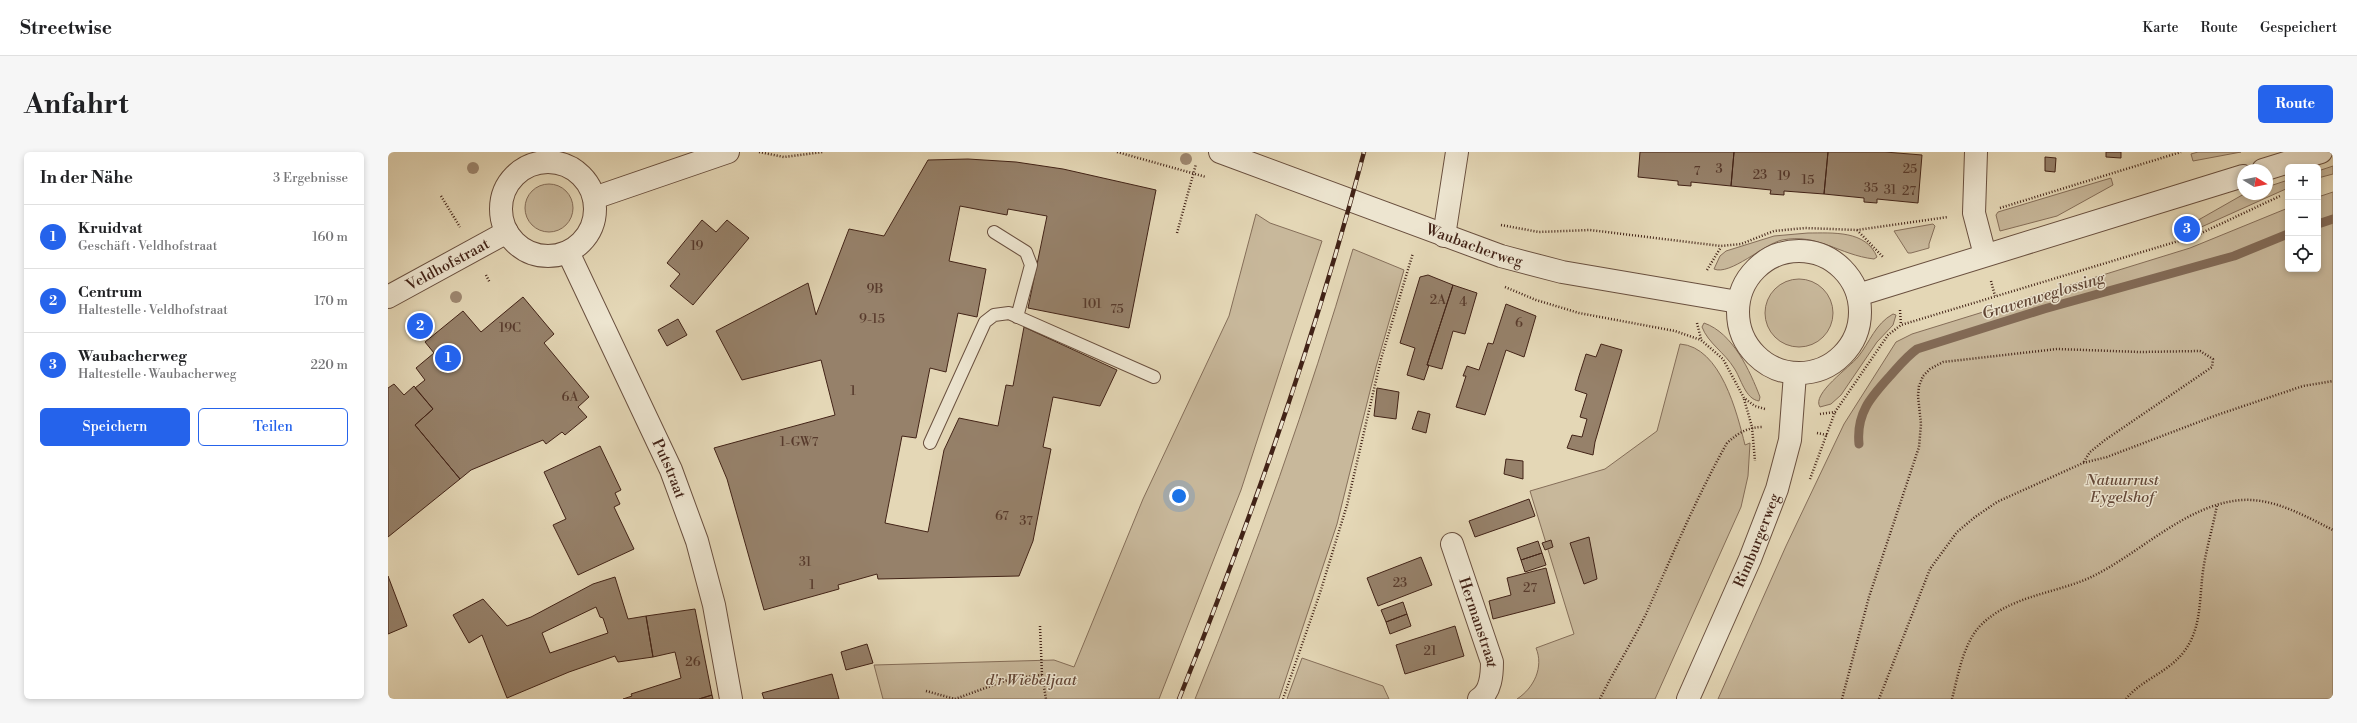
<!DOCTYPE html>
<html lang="de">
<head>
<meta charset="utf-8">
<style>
	body { margin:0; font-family:"Libre Bodoni",serif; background:#f6f6f6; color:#202124 }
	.controls { position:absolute; right:12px; top:12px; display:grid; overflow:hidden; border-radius:6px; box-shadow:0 2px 6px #0003 }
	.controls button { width:36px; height:36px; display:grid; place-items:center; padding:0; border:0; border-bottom:1px solid #e0e0e0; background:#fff; color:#202124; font:20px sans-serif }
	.compass { position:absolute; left:1849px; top:12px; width:36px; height:36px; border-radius:50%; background:#fff; box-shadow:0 2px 6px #0003; rotate:100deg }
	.you { position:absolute; left:791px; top:344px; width:14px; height:14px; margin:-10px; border:3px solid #fff; border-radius:50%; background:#1a73e8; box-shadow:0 0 0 6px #1a73e833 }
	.badge { display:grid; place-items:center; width:26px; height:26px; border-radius:50%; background:#2563eb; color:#fff; font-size:13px; font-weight:700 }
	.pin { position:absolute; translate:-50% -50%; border:2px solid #fff; box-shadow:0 1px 4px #0006 }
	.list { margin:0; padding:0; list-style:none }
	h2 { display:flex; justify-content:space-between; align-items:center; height:52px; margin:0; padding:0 16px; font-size:17px }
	h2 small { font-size:13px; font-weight:400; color:#757577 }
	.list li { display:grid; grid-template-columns:26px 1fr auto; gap:12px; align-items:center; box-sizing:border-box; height:64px; padding:0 16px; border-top:1px solid #e0e0e0 }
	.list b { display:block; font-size:15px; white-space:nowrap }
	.list p { margin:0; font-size:13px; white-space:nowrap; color:#757577 }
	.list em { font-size:13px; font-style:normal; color:#757577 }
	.actions { display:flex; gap:8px; padding:12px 16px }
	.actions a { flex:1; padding:9px 0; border:1px solid #2563eb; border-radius:6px; text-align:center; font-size:14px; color:#2563eb }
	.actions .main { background:#2563eb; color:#fff }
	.icon { flex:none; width:22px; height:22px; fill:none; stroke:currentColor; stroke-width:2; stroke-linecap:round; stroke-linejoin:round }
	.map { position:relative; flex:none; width:1945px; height:547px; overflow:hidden; border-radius:6px }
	header { display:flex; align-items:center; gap:24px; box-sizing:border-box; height:56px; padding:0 20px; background:#fff; border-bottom:1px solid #e0e0e0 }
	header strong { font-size:19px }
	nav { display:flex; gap:22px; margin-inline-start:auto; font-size:14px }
	.intro { display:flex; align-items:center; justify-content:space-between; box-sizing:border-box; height:96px; padding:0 24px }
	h1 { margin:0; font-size:28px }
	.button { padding:10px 18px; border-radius:6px; background:#2563eb; color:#fff; font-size:14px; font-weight:700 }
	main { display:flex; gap:24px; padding:0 24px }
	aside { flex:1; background:#fff; border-radius:6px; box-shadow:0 2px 6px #0003 }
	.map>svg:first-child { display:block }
	.green { fill:#c8b89b; stroke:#856e59 }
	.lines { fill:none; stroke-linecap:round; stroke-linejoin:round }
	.stream { stroke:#826a56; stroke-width:9 }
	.building { fill:#96816a; stroke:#422317; fill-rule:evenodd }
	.service-casing { stroke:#6a503f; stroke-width:14 }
	.minor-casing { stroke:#6a503f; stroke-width:24 }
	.tertiary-casing { stroke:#6a503f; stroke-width:24 }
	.path { stroke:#422317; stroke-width:2.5; stroke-dasharray:1 2; stroke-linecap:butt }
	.service { stroke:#ede5d0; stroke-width:12 }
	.minor { stroke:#ede5d0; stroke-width:22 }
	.tertiary { stroke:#ede5d0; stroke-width:22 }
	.rail-casing { stroke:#422317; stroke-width:4.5 }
	.rail { stroke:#ede5d0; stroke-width:3; stroke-dasharray:9; stroke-linecap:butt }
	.tree { fill:#9e8871 }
	.labels { text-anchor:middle; stroke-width:3; stroke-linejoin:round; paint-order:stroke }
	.number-label { font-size:13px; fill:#573a2c }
	.street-label { font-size:15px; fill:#422317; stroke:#ede5d0 }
	.park-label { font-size:15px; font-style:italic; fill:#644838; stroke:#ede5d0 }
	.water-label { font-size:16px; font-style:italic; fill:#624736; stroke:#ede5d0 }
</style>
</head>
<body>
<header>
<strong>Streetwise</strong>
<nav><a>Karte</a><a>Route</a><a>Gespeichert</a></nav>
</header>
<div class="intro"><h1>Anfahrt</h1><a class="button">Route</a></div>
<main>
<aside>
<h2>In der Nähe<small>3 Ergebnisse</small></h2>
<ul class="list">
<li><span class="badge">1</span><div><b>Kruidvat</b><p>Geschäft · Veldhofstraat</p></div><em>160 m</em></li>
<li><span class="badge">2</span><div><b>Centrum</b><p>Haltestelle · Veldhofstraat</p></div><em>170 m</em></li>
<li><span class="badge">3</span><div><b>Waubacherweg</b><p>Haltestelle · Waubacherweg</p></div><em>220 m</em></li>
</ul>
<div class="actions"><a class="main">Speichern</a><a>Teilen</a></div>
</aside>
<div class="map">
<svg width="1945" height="547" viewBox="0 0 1945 547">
	<rect width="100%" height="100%" fill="#e4d7b6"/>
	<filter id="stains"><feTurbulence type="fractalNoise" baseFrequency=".005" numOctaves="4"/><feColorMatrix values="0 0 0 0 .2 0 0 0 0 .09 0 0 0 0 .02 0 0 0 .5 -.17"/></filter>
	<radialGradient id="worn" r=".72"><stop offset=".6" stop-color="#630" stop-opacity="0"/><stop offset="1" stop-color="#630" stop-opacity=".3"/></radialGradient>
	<path class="green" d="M1810,0h43l-48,9 -2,-7z
		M1945,14v8l-15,4v-7z
		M1723,26l2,7 -56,31 -57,15 -4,-16 2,-3z
		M1900,28v8l-100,45 -2,-6 58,-33h23v-7z
		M137 56a24 24 0 1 1 48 0a24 24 0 1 1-48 0Z
		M1945,40v507h-615l68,-153 58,-122 52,-82 16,-8 278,-86 98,-40v61h30v-72z
		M868,62l14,9 52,18 -81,249 -82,209h-276l-9,-34 180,-5 20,7 69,-168 86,-183z
		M1545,72l2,2 -6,18v4l-18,5h-3l-14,-22z
		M1420,81c25,0 58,-3 69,24l-3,2c-35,-4 -56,-26 -92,-19 -18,4 -52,36 -68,29l6,-13 6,-5 48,-15z
		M965,97l51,21 -28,97 -39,157 -58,175h-84c60,-147 113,-297 158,-450z
		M1377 161a34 34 0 1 1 68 0a34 34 0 1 1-68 0Z
		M1505,162l3,1 -3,10 -16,17 -36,53 -10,9 -11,3c-9,-13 30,-40 38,-50 12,-15 17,-33 35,-43z
		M1316,171c29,10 46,48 56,74l-1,4c-14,-2 -18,-23 -25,-33 -9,-15 -26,-25 -32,-41z
		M1292,192c41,3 57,69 65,101l5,-2 -2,33 -7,31 -86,192h-138c17,-11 27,-32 19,-51l38,-14 -44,-143 75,-22 52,-38z
		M914,506l81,28 6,13h-102z"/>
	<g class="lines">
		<path class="stream" d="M1930,72l15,-5
			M1471,292c-3,-31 12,-47 31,-68 9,-10 16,-19 27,-27l127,-40 190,-53 54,-22"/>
	</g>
	<path class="building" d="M1252,0h94l-3,34 -40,-4v4l-13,-1v-4l-40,-4z
		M1346,0h94l-4,42 -40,-3v4l-14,-1 1,-4 -40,-4z
		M1440,0h57l37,3 -4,48 -41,-4v4l-13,-1v-4l-40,-4z
		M1718,0h15v6l-15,-1z
		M1657,5l11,1 -1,14 -10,-1z
		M580,7l48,3 47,7 93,21 -27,138 -101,-20 19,-92 -39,-7 -1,6 -47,-9 -11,55 37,8 -9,48 -19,-4 -12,59 -16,-4 -14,70 -14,-2 -17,87 43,9 16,-82 15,-32 39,8 8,-41 7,1 11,-59 93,43 -17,36 -47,-9 -10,50 8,2 -18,92 -14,35 -141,3 -1,-5 -39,11 1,4 -75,21 -37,-131 -13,-31 121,-33 -14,-55 -79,20 -26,-49 92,-48 8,32 33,-86 35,7 44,-76z
		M314,68l14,12 11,-12 22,18 -56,67 -23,-19 10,-12 -13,-11z
		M1040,123l25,10 -26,80h2l-5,15 -17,-5 8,-27 -15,-5 20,-66z
		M1065,133l24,8 -12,41 -12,-3 -11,38 -15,-4z
		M135,145l31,37 -10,9 45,54 -11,10 9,10 -22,18 -3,-3 -16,12 -3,-4 -72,30 -11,9 -45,-54 18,-16 -18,-21 10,-8 -9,-12 18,-15 -9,-11 38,-31 18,21z
		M1118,152l30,12 -12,41 -18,-7 -21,65 -29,-8 10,-31h-3l4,-10 12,4 9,-27 5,1z
		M290,167l9,16 -20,11 -9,-16z
		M1213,192l21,6 -27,92 -2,13 -26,-7 5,-13 10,2 5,-18 -7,-2 7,-23 -12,-4 4,-14 7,-22 10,3z
		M6,232l10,11 10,-9 19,23 -18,16 45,54 -72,58v-149z
		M989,236l22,4 -3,27 -22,-3z
		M1030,259l12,3 -4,19 -14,-4z
		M212,294l21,44 -6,3 5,11 -6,3 20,42 -56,26 -25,-50 13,-6 -22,-47z
		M1118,307l17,2v18l-19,-5z
		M1141,347l6,17 -60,21 -6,-16z
		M1201,385l8,42 -13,5 -14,-41z
		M1163,388l2,7 -8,3 -3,-7z
		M1150,389l4,12 -21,7 -4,-12z
		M1154,401l4,12 -21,7 -4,-12z
		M1033,405l11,28 -54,21 -11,-28z
		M1158,416l9,35 -62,16 -4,-18 22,-6 -4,-17z
		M0,424l19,50 -19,8z
		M227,425l13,42 18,-3 7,41 -35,5 -3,-6 -46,16 -62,26 -25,-63 -13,8 -16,-28 30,-16 24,27 24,-9 62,-33zM208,455l4,10 3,1 5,15 -58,20 -8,-20z
		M1015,450l4,12 -21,8 -5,-12z
		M307,457l17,86 -13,4h-76l9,-3 -1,-2 50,-16 -6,-26 -22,5 -7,-41z
		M1019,462l4,12 -21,8 -4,-12z
		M1067,474l9,30 -59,18 -9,-29z
		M479,492l6,19 -27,7 -5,-18z
		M444,522l7,25h-75l-2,-6z
		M324,543l1,4h-14z"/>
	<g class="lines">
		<defs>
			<path id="service" d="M606,80l32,20 5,13 -14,52
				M542,291l55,-121 9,-7 15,-2 145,64"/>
			<g id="minor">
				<path d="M1588,0l-2,61 11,42"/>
				<path d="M1056,84l13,-84"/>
				<path id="s1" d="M180,100l103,218 26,71 17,64 17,94"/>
				<path id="s2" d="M1064,392l40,118c0,12 -1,30 -13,37"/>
			</g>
			<g id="tertiary">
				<path id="s3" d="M832,0l281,104 61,16 176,30"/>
				<circle cx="160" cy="57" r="47"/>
				<path d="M1875,18l58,-18"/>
				<path d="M206,46l134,-46"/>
				<circle cx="1411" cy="160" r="61"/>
				<path d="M1470,143l385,-119"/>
				<path id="s4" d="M0,145l119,-65"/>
				<path id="s5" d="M1300,547l62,-140 27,-70 13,-49 5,-66"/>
			</g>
		</defs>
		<use href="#service" class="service-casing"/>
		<use href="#minor" class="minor-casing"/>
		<use href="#tertiary" class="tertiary-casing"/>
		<path class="path" d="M371,0l25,5 39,-5
			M729,0l89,25
			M53,44l19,31
			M1612,56l181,-56
			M1113,73l38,7 51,-2 131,16 20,-2 33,-13 31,-3 52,2 91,-13
			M1469,78l27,28
			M789,81l19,-69
			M1319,118l14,-23
			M98,123l4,8
			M1603,129l4,15
			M1117,135l31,13 43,13 96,18 26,9 22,19 21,39 11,8 10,3
			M1512,158l1,15
			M1309,171l4,16
			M1356,247l8,28 3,34
			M1432,262l15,-2 53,-77 13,-10 294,-89 85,-40
			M1429,281l10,2
			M1422,327l25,-67
			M652,474l2,49 4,24
			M538,539l29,8 55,-20 32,-4
			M895,547l37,-106 27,-88 34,-146 32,-106
			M1212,547c14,-29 32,-56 46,-85 26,-58 50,-116 81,-171 11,-10 21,-16 36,-16
			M1454,547l27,-102 50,-150 2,-23 -3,-28 1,-10 4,-10 7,-7 13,-7 114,-13 83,3 60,-1 13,8 -1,8 -107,73 -15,12 -7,11
			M1491,547l51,-130 27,-37 18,-15 22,-15 86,-39 24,-6 110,-42 86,-29 30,-5
			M1564,547c6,-23 11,-55 28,-73 28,-29 71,-32 107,-47 51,-23 98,-75 155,-79 32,-2 63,16 91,30
			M1738,547c15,-19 41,-26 57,-46 19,-24 16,-53 20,-82 3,-22 10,-44 14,-66"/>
		<use href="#service" class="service"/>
		<use href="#minor" class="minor"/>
		<use href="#tertiary" class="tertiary"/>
		<defs>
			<path id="rail" d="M791,547c72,-179 136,-360 185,-547"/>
		</defs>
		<use href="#rail" class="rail-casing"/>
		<use href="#rail" class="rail"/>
	</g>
	<g class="tree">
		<circle cx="798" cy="7" r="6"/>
		<circle cx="85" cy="16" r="6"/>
		<circle cx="68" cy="145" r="6"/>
	</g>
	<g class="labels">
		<g class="number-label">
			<text x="1331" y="21">3</text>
			<text x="1522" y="21">25</text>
			<text x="1309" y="23">7</text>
			<text x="1372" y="27">23</text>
			<text x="1396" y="28">19</text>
			<text x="1420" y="32">15</text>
			<text x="1483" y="40">35</text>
			<text x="1502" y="42">31</text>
			<text x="1521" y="43">27</text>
			<text x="309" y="98">19</text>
			<text x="487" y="141">9B</text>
			<text x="1050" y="152">2A</text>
			<text x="1075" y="154">4</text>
			<text x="704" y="156">101</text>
			<text x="729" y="161">75</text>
			<text x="484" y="171">9-15</text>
			<text x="1131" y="175">6</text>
			<text x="122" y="180">19C</text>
			<text x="465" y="243">1</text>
			<text x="182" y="249">6A</text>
			<text x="411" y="294">1-GW7</text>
			<text x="614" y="368">67</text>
			<text x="638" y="373">37</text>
			<text x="417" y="414">31</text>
			<text x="1012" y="435">23</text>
			<text x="424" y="437">1</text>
			<text x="1142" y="440">27</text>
			<text x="1042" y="503">21</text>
			<text x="305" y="514">26</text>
		</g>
		<g class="street-label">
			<text dy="5" stroke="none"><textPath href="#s3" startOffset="271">Waubacherweg</textPath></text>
			<text dy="5" stroke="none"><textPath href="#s4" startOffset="68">Veldhofstraat</textPath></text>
			<text dy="5" stroke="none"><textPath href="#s1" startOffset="239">Putstraat</textPath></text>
			<text dy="5" stroke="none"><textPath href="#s5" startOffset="173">Rimburgerweg</textPath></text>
			<text dy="5" stroke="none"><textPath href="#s2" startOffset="83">Hermanstraat</textPath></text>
		</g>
		<g class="park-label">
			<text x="1734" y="333">Natuurrust<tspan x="1734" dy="17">Eygelshof</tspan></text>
			<text x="643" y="533">d'r Wiebeljaat</text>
		</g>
		<g class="water-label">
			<text transform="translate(1655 143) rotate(-17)" y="6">Gravenweglossing</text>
		</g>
	</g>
	<rect width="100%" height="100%" filter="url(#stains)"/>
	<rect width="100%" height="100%" fill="url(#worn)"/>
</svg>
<div class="controls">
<button>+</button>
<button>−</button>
<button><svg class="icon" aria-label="locate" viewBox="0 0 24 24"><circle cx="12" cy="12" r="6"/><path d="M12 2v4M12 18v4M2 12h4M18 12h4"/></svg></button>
</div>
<svg class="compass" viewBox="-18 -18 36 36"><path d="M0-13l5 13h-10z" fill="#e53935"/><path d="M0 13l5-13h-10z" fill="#757577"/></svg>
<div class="you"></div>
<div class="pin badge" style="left:60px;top:206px">1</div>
<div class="pin badge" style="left:32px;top:174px">2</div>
<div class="pin badge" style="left:1799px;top:77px">3</div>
</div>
</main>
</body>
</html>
